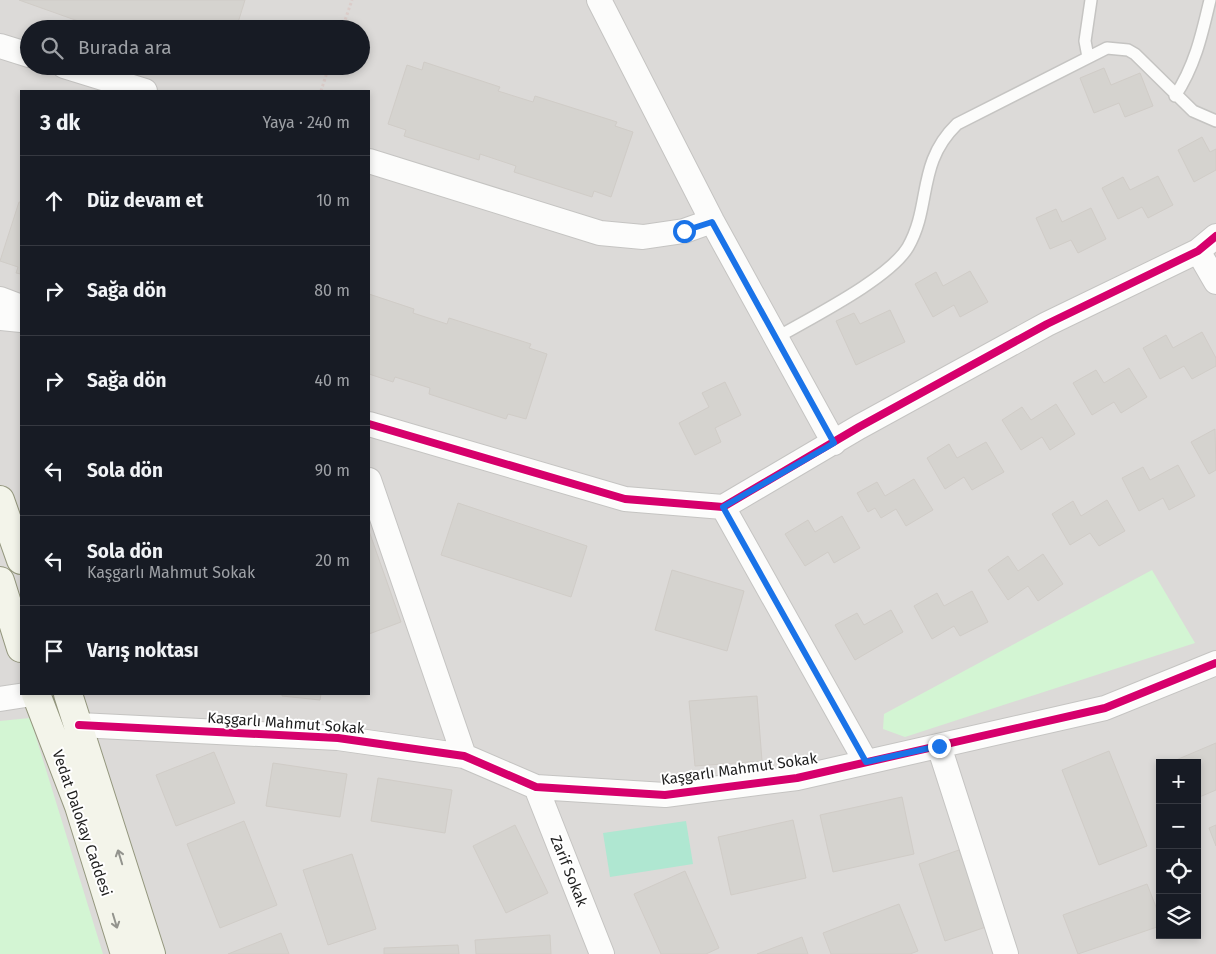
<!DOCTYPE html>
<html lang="tr">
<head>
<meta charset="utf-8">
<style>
	body { margin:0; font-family:"Fira Sans",sans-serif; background:#242831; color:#f1f3f6 }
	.controls { position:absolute; right:15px; bottom:15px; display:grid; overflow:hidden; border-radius:0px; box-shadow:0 2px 8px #0003 }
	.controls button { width:45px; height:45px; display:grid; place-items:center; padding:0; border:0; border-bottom:1px solid #363941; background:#171b24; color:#f1f3f6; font:25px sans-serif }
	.stop { position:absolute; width:15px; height:15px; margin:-11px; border:4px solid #1a73e8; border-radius:50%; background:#fff }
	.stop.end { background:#1a73e8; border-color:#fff; box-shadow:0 1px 5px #0008 }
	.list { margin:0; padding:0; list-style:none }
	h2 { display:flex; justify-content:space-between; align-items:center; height:65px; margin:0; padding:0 20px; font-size:21px }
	h2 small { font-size:16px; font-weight:400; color:#9ea1a6 }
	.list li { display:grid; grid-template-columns:32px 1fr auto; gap:15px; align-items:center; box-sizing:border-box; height:90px; padding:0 20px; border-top:1px solid #363941 }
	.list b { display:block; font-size:19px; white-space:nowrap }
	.list p { margin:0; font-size:16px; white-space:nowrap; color:#9ea1a6 }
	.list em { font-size:16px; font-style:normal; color:#9ea1a6 }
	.icon { flex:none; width:28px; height:28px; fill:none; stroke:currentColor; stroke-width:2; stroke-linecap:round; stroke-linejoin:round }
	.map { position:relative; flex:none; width:1216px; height:954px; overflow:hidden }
	.search { position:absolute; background:#171b24; box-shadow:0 2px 8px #0003; left:20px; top:20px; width:350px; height:55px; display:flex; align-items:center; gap:12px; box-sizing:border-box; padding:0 18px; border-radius:28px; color:#9ea1a6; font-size:19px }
	.panel { position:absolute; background:#171b24; box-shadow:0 2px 8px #0003; left:20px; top:90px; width:350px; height:605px; border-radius:0px }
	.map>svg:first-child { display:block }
	.residential { fill:#dcdad8; fill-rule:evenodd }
	.park { fill:#d3f5d3 }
	.pitch { fill:#afe7d1 }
	.building { fill:#d5d3cf; stroke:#d0ccc7 }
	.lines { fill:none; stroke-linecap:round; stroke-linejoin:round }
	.service-casing { stroke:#c5c4c2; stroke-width:14 }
	.minor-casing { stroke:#c5c4c2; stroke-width:26 }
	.secondary-casing { stroke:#94977e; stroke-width:30 }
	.path { stroke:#dbccc9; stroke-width:3; stroke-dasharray:2.5 2.5; stroke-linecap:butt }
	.service { stroke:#fcfcfb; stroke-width:11 }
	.minor { stroke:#fcfcfb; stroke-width:24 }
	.secondary { stroke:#f3f4ea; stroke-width:28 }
	.cycleway-casing { stroke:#fff; stroke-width:11 }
	.cycleway { stroke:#d6006c; stroke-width:8 }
	.oneway { stroke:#93948e }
	.route { stroke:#1a73e8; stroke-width:6 }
	.labels { text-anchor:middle; stroke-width:4; stroke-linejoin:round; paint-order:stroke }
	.street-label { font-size:15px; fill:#1e1e1e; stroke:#fff }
</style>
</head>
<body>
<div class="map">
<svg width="1216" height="954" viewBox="0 0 1216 954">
	<rect width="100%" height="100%" fill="#edebe6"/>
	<path class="residential" d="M0,0h1216v954h-1216zM29,29h332v37h-332zM21,91h348v603h-348zM1160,763h37v172h-37z"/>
	<path class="park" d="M1152,570l43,73 -290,94 -22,-8 1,-15z
		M30,718l73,236h-103v-233z"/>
	<path class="pitch" d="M686,821l7,43 -83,13 -7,-44z"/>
	<path class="building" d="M19,0h226l-9,29h-117l-25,-8 -2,5z
		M424,62l76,25 -2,4 35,11 2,-6 82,26 -2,4 18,6 -22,65 -17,-6 -2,6 -78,-25 2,-6 -36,-12 -1,6 -75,-24 2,-6 -18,-6 19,-59 15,5z
		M1104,68l7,17 29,-12 13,33 -28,11 -6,-14 -25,10 -14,-35z
		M1202,137l8,15 6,-3v21l-22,12 -16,-32z
		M1158,176l15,29 -25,13 -6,-11 -24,12 -16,-31 21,-11 7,13z
		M19,202h2v72l-5,-1 2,-6 -18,-6z
		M1091,208l15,31 -28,14 -7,-13 -21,9 -14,-31 20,-9 6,13z
		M970,271l18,31 -28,15 -6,-12 -21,12 -18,-33 21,-12 7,14z
		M369,294l45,15 -1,4 34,11 2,-6 82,26 -2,4 18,6 -21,65 -18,-5 -2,5 -77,-25 1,-6 -35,-11 -2,5 -24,-8z
		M890,310l15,32 -49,23 -20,-44 18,-8 6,11z
		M1202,332l14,26v8l-24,13 -8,-13 -24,13 -17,-31 23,-13 7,13z
		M1129,368l18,29 -26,16 -7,-11 -22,13 -19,-32 23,-13 8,13z
		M725,382l16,33 -26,13 6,14 -26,13 -16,-32 30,-16 -7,-14z
		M1056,404l19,30 -25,16 -8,-13 -21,13 -19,-30 20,-13 9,13z
		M1215,429l1,41 -7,4 -18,-32z
		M986,442l18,30 -32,18 -8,-13 -19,12 -18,-31 22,-14 8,14z
		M1178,465l17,31 -26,14 -6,-12 -24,13 -17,-33 21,-11 7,13z
		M914,479l19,31 -27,16 -10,-17 -15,9 -6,-10 -7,4 -11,-19 20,-11 8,14z
		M1107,500l18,31 -26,15 -9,-13 -20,12 -18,-31 21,-13 8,15z
		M458,503l129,43 -16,51 -130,-42z
		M842,516l18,32 -26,15 -6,-11 -23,14 -20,-32 23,-14 7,12z
		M369,531l32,91 -32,12z
		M1043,554l20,30 -25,17 -10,-15 -20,14 -20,-30 20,-14 10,15z
		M672,570l72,21 -17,60 -72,-21z
		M972,591l16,31 -28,14 -6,-10 -22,13 -18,-33 23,-13 7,13z
		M891,610l12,22 -48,28 -20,-35 22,-12 7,12z
		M282,694h39l-1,6 -38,-4z
		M757,696l5,65 -67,5 -6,-65z
		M1216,743v47l-19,8v-35h-28z
		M1109,751l38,95 -48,19 -37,-95z
		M214,752l21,51 -59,23 -20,-51z
		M273,763l74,11 -7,43 -74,-11z
		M378,778l74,12 -7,43 -74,-12z
		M902,797l12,57 -81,18 -13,-57z
		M793,820l13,58 -75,17 -13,-58z
		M244,821l33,84 -57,23 -33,-84z
		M515,825l33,68 -42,20 -33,-67z
		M1216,825v21l-7,-18z
		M959,850l27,77 -41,14 -26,-77z
		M352,854l24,75 -48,16 -25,-75z
		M685,871l34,77 -13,6h-45l-27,-60z
		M1147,884l13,33v9l-82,28 -15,-39z
		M899,904l19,47 -8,3h-79l-8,-21z
		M281,933l8,21h-61z
		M550,935l1,19h-75l-1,-14z
		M802,937l6,17h-51z
		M458,945l1,9h-75v-6z"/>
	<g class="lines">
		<defs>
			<path id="service" d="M1088,57l-3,-16 6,-41
				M1175,96c20,-30 27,-62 35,-96
				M776,338c34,-20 113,-59 132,-91 24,-42 8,-83 49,-123l150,-76 21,2 7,4 58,57 23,10"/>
			<path id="minor" d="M599,0l113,221 122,222
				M0,46l29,9
				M64,66l81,25
				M369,161l231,72 43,4 41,-6 28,-10
				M1198,251l18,31
				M0,299l21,8
				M0,318l21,2
				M369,424l256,75 98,8 136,-80 188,-103 151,-73 18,-15
				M369,480l95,276
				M723,507l143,255
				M0,699l32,-5
				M79,725l259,13 126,18 72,31 129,8 132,-17 308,-70 111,-45
				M939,746l67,208
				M536,787l66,167"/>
			<path id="secondary" d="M0,500l21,60
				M0,581l21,67
				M36,694l43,112 46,148
				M68,694l83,260"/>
		</defs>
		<use href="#service" class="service-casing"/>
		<use href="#minor" class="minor-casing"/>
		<use href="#secondary" class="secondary-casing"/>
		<path class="path" d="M342,29l10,-29
			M321,91l8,-25"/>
		<use href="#service" class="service"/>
		<use href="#minor" class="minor"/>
		<use href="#secondary" class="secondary"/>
		<defs>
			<path id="cycleway" d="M369,424l256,75 98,8 136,-80 188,-103 151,-73 18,-15
				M79,725l259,13 126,18 72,31 129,8 132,-17 308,-70 111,-45"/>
		</defs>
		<use href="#cycleway" class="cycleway-casing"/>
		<use href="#cycleway" class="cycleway"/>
	</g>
	<defs><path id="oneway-shaft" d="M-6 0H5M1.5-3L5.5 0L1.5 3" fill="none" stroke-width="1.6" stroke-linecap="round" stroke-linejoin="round" transform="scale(1.25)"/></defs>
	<g class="oneway">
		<use href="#oneway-shaft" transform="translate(120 857) rotate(-107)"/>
		<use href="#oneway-shaft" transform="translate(115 921) rotate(73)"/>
	</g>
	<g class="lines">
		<path class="route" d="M684,231l28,-9 122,221 -111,64 143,255 73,-16"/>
	</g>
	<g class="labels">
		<g class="street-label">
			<text transform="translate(286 723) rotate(4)" y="5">Kaşgarlı Mahmut Sokak</text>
			<text transform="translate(739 769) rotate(-8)" y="5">Kaşgarlı Mahmut Sokak</text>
			<text transform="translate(82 823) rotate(71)" y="5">Vedat Dalokay Caddesi</text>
			<text transform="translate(569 871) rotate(68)" y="5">Zarif Sokak</text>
		</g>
	</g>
</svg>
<div class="controls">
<button>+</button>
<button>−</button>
<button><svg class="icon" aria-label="locate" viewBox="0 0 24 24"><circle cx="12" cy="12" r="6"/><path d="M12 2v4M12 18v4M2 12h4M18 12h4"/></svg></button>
<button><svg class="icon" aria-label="layers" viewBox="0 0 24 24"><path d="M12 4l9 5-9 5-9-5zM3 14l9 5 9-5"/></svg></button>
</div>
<div class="stop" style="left:684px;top:231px"></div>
<div class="stop end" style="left:939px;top:746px"></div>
<div class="search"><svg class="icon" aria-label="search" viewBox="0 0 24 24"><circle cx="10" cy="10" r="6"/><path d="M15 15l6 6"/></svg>Burada ara</div>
<section class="panel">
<h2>3 dk<small>Yaya · 240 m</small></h2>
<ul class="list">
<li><svg class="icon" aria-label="ahead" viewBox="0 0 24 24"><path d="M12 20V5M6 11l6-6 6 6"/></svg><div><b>Düz devam et</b></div><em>10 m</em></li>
<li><svg class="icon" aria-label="right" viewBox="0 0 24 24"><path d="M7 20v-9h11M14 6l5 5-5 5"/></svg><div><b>Sağa dön</b></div><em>80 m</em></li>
<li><svg class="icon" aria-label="right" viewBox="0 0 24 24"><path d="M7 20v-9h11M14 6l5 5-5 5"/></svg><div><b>Sağa dön</b></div><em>40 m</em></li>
<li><svg class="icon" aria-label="left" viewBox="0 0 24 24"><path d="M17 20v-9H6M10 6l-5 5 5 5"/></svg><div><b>Sola dön</b></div><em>90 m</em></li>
<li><svg class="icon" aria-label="left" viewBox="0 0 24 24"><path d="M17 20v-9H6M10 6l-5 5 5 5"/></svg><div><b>Sola dön</b><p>Kaşgarlı Mahmut Sokak</p></div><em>20 m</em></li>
<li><svg class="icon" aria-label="arrive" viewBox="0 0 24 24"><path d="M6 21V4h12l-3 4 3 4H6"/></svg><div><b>Varış noktası</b></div></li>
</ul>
</section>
</div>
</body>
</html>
